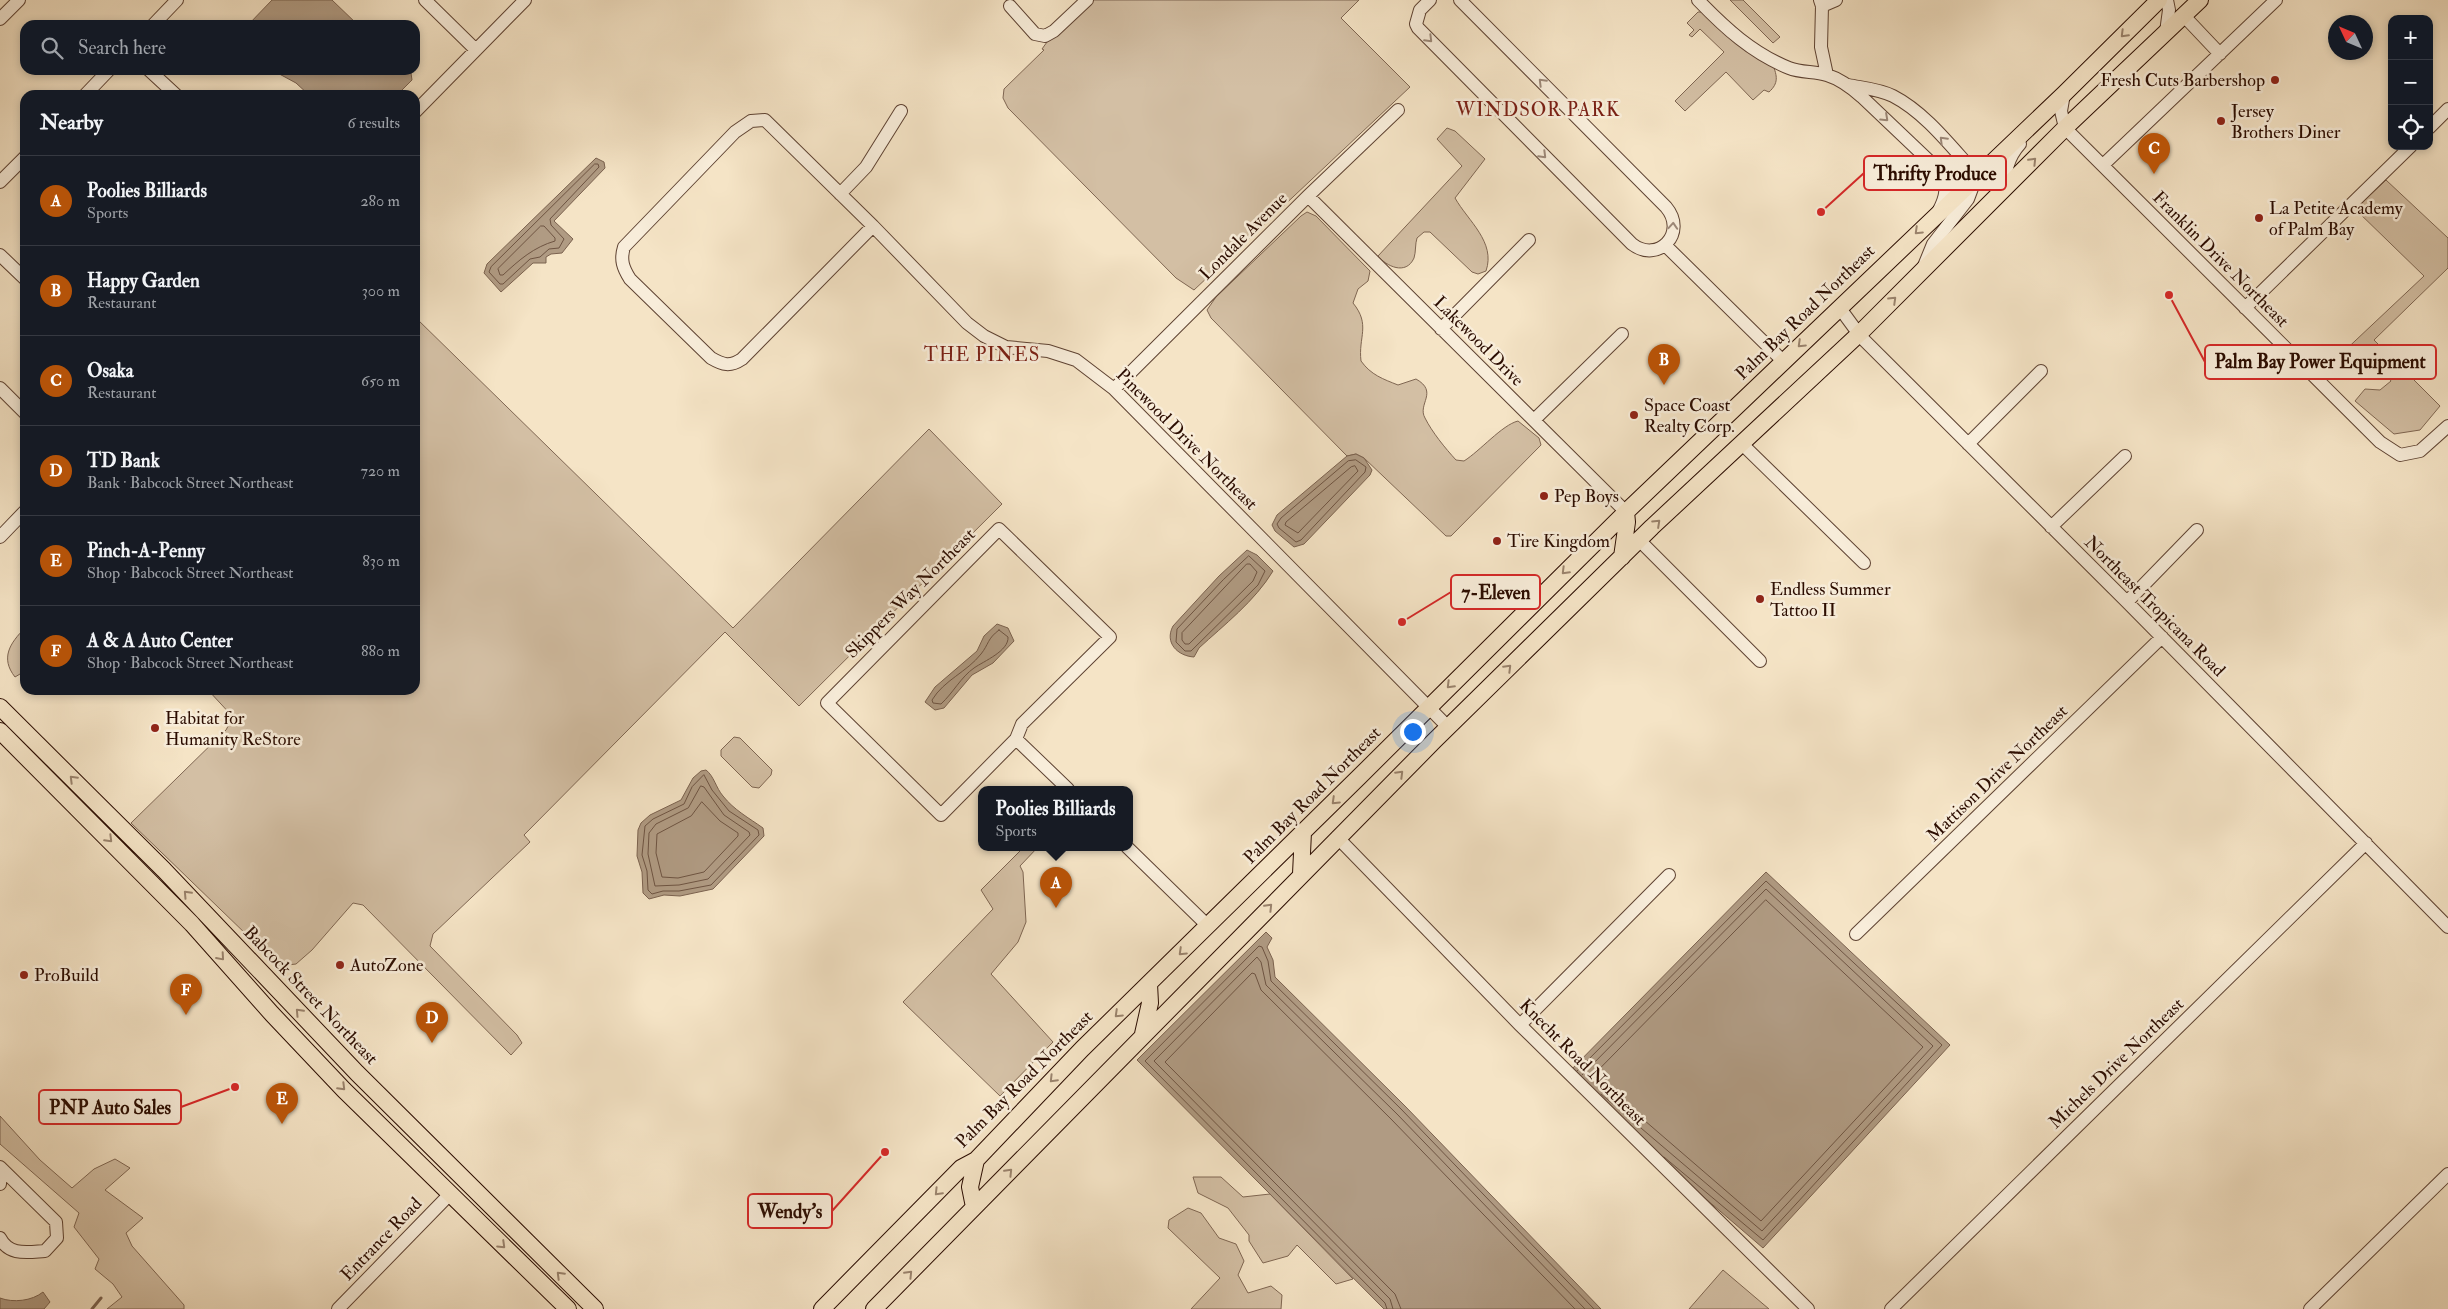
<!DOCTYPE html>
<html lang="en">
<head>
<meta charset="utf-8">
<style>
	body { margin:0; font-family:"IM FELL Double Pica",serif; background:#20242c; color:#f1f3f6 }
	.controls { position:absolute; right:15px; top:15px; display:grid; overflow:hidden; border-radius:10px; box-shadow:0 2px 8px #0003 }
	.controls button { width:45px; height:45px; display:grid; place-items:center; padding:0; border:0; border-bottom:1px solid #363941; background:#171b24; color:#f1f3f6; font:25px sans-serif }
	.compass { position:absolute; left:2328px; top:15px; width:45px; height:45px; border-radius:50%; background:#171b24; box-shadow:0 2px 8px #0003; rotate:314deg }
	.you { position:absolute; left:1412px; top:731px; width:18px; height:18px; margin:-12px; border:4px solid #fff; border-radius:50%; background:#1a73e8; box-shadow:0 0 0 8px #1a73e833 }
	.badge { display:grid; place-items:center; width:32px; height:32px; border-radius:50%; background:#b45309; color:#fff; font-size:16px; font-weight:700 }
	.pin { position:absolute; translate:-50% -41px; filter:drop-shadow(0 1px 2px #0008) }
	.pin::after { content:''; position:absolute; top:26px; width:18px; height:15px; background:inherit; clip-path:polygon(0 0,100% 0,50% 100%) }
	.popup { position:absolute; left:978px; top:786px; width:155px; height:65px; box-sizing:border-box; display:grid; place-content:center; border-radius:10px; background:#171b24; filter:drop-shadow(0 1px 4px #0005); font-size:16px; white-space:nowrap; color:#9ea1a6 }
	.popup b { font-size:19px; color:#f1f3f6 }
	.popup::after { content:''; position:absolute; left:50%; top:100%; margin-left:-10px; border:10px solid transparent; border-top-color:#171b24 }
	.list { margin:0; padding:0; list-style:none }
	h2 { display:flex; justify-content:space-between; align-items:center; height:65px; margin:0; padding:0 20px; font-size:21px }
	h2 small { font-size:16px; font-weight:400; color:#9ea1a6 }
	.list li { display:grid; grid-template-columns:32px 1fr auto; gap:15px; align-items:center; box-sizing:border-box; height:90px; padding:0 20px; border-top:1px solid #363941 }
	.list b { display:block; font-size:19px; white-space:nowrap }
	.list p { margin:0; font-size:16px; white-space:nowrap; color:#9ea1a6 }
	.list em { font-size:16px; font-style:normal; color:#9ea1a6 }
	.icon { flex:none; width:28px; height:28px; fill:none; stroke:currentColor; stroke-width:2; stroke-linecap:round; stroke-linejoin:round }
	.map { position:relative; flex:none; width:2448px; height:1309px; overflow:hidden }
	.search { position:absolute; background:#171b24; box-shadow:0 2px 8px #0003; left:20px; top:20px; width:400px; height:55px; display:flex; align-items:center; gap:12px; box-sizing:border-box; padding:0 18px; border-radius:15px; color:#9ea1a6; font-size:19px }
	.panel { position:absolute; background:#171b24; box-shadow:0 2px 8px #0003; left:20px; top:90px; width:400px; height:605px; border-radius:15px }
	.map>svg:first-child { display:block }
	.green { fill:#d3bfa4; stroke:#7f6652 }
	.water { fill:#b09b83; stroke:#7b624f }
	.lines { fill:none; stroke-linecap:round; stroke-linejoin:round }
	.shore { stroke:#6e5442; stroke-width:1 }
	.stream { stroke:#7b624f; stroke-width:3 }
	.minor-casing { stroke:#5e4232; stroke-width:14 }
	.major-casing { stroke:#2b0c00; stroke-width:18 }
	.minor { stroke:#f8edda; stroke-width:12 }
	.major { stroke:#f5e4c6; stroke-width:16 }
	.oneway { stroke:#9a836d }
	.oneway2 { stroke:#9c8878 }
	.poi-dot { fill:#8f2418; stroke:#f8edda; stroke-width:2 }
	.labels { text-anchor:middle; stroke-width:5; stroke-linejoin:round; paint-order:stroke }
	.poi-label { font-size:18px; fill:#2b0c00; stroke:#f8edda; text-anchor:start }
	.street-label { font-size:18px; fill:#2b0c00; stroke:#f8edda }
	.neighbourhood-label { font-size:19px; letter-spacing:1px; fill:#7a1f14; stroke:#f8edda }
	.leader { fill:none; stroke:#d62828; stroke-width:2 }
	.callout-dot { fill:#d62828; stroke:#f8edda; stroke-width:2 }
	.callout { fill:#f8edda; stroke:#d62828; stroke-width:2 }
	.callout-label { font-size:19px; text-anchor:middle; font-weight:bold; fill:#2b0c00 }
</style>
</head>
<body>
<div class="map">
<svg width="2448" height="1309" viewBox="0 0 2448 1309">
	<rect width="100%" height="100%" fill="#f5e4c6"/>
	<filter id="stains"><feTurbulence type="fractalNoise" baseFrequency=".004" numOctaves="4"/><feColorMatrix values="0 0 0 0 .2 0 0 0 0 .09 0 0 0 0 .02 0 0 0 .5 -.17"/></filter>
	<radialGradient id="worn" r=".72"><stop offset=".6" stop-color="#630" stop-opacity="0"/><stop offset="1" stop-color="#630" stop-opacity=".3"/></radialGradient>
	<path class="green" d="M1091,0h268l-18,18 69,69 -216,203 -18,-12 -168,-170 -5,-10 1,-9 40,-39 -2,-1 5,-7z
		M1730,0h13l37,37 -7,6z
		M1698,12h9l66,53c4,11 6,18 -4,27l-5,-2 -11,10 -27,-28 -41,39 -10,-10 49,-49 -24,-23 -8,8 -3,-2 5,-5 -7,-7z
		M1447,128l8,3 30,28 -30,39c13,23 41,44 31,73l-8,3 -6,-2 -42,-40h-6l-7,6c-2,6 -1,14 -3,20 -8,18 -28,8 -36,-2l84,-90 -25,-27z
		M2386,180l62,58v30l-74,72 66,66 -20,24 -26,4 -39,-33 10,-12 15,1 11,-9 -7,-10 -21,-2 2,-19 -44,23 103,-97 -69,-67z
		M1307,212l9,4 54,55 -2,10 -10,8 -5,14c18,22 5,34 8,58 10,14 22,18 37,24l18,-6c23,13 1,25 9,39 7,14 20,30 31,42l8,1c16,-10 38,-36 54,-40l21,17 2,7 -90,91h-5l-82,-78 -8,-4 -9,2 -136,-138 -4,-8 9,-13 85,-81z
		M415,317l318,311 196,-199 73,75 -203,202 -74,-74 -201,203 6,7 -97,92 -3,12 87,89 5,8 -11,12 -148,-150 -10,-2 -41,47 -16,14 -17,2 -148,-143 95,-93 7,-13 -25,-27h207z
		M25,628v43l-10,6c-15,-19 -5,-34 10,-49z
		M734,737l6,1 32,32 -1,5 -12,13 -7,-1 -31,-31v-6z
		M1024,847h14l-18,19 3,6 3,50 -8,20 -27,32 62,68 -53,54 -97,-94 90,-93 -12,-19z
		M0,1116l40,44 32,28 22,-19 21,-10 15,9 -25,22 38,28 -17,15 6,13 52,59v4h-77l15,-12 -9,-13 -18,-15 4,-10 -25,-32 5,-14 -79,-69z
		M1193,1177h28l22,20 27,-3 83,85 -17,5 -39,-39 -9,11 -25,7 -14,-22v-6l-21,-27 -30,-15z
		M1188,1208l13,5 18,25 17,6 8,17 -6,14 10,18 23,-7 11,9 -1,14h-90l29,-31 -52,-50 1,-8z
		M1723,1270l46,39h-80z"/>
	<path class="water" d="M272,0h60l26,25h-110z
		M272,70h135l4,3 1,7 -15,15h-88l-13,-12z
		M596,158l8,4 1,6 -51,53 19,18 -11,14 -11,1 -5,3v6h-13l-32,29 -17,-19 3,-9z
		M1356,454l8,4 8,12 -2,5 -66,69 -10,3 -19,-16 -3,-6 5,-10 70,-59z
		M1247,550l10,5 16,16c-18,30 -49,54 -74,77l-5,9c-16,-1 -30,-14 -21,-31l46,-50z
		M997,624l11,4 6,13 -21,22 -21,12 -28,33 -9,2 -10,-8 10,-15 42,-36 7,-15z
		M706,770c8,6 10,18 17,26 11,14 26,22 40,32l1,8 -51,53 -33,7 -16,-1 -15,4 -6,-6 -1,-21 -5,-16 1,-26 3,-7 9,-8 31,-15 12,-22 8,-7z
		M1766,872l184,173 -187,203 -199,-171z
		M1266,932l6,6 -5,9 6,13 2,17 130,129 196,203h-217l-247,-249z
		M43,1292l7,10 -6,7h-44v-11c13,5 32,3 43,-6z"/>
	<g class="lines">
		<path class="shore" d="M595,164h3l1,3 -49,52 1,6 13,14 -5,9 -10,1 -9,8 -10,2 -27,25h-3l-11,-12 2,-5z
			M541,226h3l11,12v3c-21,6 -36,19 -52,34h-3l-2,-6z
			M1356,460l10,7 -1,5 -64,68 -5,2 -17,-14 -2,-4 4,-6 67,-57z
			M1355,466l3,5 -60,62 -13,-8 1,-3 65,-55z
			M1249,556l16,15 -7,14 -67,66h-6l-9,-9 1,-13 46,-49z
			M1247,564h3l7,8 -4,9 -64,63h-4l-3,-4v-7z
			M999,630l9,7c1,14 -24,24 -34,31 -13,9 -21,25 -33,36l-8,-1 -1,-3c12,-20 35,-28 49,-46 8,-10 6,-15 18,-24z
			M704,775l8,15 17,21 29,19 1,5 -48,50 -32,6h-16l-11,3 -4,-4 -1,-19 -5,-16 3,-29 8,-7 31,-15 8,-17z
			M701,786l3,1 20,28 25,17 1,3 -42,44 -29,6 -24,1 -7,-32 1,-21 7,-9 32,-16z
			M702,802l18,19 18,12v3l-34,36 -26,6 -16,-1 -6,-24 1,-19 34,-18z
			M1766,900l157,147 -162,174 -168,-145z
			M1577,1071l189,-190 176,164 -179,195 -99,-83
			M1582,1075l184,-186 167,157 -171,185 -161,-137
			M1387,1309l-2,-6 -240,-242 114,-115 3,1 6,14 3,20 130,128 193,200
			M1393,1309l-3,-10 -236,-238 103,-104 4,5 5,23 131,129 188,195
			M1401,1309l-6,-15 -230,-232 87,-89 3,1 6,16 130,129 184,190"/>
		<path class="stream" d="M92,1309l9,-11"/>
		<defs>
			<path id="minor" d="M425,0l51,50
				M1430,0l-10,10 -4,14 2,4 214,216c26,20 56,-11 34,-37l-206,-207
				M1698,0c27,28 54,53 91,68 12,5 26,3 38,7 13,4 25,13 35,22l81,77c4,15 3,23 -4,36
				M1820,0l2,6 14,-6
				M1010,6l25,28 10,2 9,-5 33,-31
				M1822,6l-1,41 6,28
				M2184,16l36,38
				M0,19l19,-19
				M153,25l24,-25
				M2166,32l3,-22 -2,-10
				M149,70l27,25
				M1848,85c15,3 31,4 45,11 33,17 59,52 84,79l-9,24 -35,45 -9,22
				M2064,94l-3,17 4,17 315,314 20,13 20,-4 28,-25
				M85,95l24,-25
				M415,112l110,-112
				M765,120l108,106 -131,133c-12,8 -19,6 -31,-1l-81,-79c-7,-11 -10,-19 -6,-32l111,-115 16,-11z
				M2429,128l19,-19
				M2103,165l173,-165
				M0,182l25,-25
				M2003,192c2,-18 4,-34 17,-48
				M840,194l26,-27 35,-56
				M1308,196l318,316
				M873,226l94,97 17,13 22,11 42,4 28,9 38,29 334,338
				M1665,245l118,116
				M0,255l25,24
				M1839,307l22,30 266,265 321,325
				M2245,308l166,-162
				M1441,329l88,-89
				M0,388l25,25
				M1114,389l194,-193 90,-86
				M1534,420l88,-86
				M1741,443l123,120
				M1968,444l73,-73
				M2051,527l74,-71
				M999,529l111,108 -88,87 -6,15 -75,76 -114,-112z
				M0,537l25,-26
				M1639,540l121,121
				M2127,602l70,-72
				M1016,739l52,50
				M1337,837l183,188 288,284
				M1127,847l81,79
				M1856,934l306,-297
				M1520,1025l149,-150
				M0,1167l56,55 1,16 -12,13c-18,1 -36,5 -45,-13
				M0,1184l1,-16
				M338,1309l112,-115
				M1891,1309l475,-466
				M2310,1309l138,-135"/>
			<path id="major" d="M1622,557l5,-35 -1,-10
				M0,707l164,163 193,203 238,236
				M0,731l192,193 80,90 72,76 224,219
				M1301,874l2,-42
				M1143,1034l7,-31 -1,-19
				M974,1207l-4,-20 6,-27
				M822,1309l139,-141 15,-8 106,-111 277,-272 267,-265 438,-418 95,-94
				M874,1309l560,-568 218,-214 207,-193 206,-206 135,-128"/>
		</defs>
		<use href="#minor" class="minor-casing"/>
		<use href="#major" class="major-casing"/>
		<use href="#minor" class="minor"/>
		<use href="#major" class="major"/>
	</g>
	<defs><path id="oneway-chevron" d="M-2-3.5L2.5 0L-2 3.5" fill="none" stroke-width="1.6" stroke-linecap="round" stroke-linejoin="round" transform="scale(1.25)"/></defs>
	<g class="oneway">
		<use href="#oneway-chevron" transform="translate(2124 34) rotate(135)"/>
		<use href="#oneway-chevron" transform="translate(2033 161) rotate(-46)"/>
		<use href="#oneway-chevron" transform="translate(1918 231) rotate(136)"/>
		<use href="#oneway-chevron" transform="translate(1893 300) rotate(-44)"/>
		<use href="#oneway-chevron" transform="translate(1801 344) rotate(136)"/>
		<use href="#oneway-chevron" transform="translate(1657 523) rotate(-43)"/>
		<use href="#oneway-chevron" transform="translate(1565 571) rotate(135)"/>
		<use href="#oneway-chevron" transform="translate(1508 668) rotate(-45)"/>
		<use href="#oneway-chevron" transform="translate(1450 685) rotate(135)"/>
		<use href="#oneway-chevron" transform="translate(1400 774) rotate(-45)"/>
		<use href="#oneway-chevron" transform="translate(73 779) rotate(-135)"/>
		<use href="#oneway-chevron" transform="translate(1335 801) rotate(136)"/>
		<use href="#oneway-chevron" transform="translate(109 839) rotate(45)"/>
		<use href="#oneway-chevron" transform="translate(187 894) rotate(-133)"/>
		<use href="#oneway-chevron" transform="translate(1269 907) rotate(-46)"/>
		<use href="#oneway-chevron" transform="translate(1182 952) rotate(136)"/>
		<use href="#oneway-chevron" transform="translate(221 957) rotate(49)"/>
		<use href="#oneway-chevron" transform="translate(299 1012) rotate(-133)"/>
		<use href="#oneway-chevron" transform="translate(1118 1014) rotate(136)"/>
		<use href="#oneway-chevron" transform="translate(1053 1079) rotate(134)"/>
		<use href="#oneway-chevron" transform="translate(342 1087) rotate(45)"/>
		<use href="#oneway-chevron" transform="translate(1009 1172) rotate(-46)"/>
		<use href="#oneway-chevron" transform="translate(938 1192) rotate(134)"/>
		<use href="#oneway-chevron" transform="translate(502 1245) rotate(44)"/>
		<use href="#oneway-chevron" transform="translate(909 1274) rotate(-46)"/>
		<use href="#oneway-chevron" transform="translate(560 1275) rotate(-135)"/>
	</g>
	<g class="oneway2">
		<use href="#oneway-chevron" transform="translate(1429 39) rotate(45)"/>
		<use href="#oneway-chevron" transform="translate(1542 82) rotate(-135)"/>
		<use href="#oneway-chevron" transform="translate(1885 118) rotate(43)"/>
		<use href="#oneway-chevron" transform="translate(1943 140) rotate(-135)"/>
		<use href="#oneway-chevron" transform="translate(1543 155) rotate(45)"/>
		<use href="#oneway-chevron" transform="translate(1673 226) rotate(-86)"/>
	</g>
	<g class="poi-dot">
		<circle cx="2275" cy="80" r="5"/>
		<circle cx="2221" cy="121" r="5"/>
		<circle cx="2259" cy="218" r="5"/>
		<circle cx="1634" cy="415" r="5"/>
		<circle cx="1544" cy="496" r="5"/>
		<circle cx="1497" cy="541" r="5"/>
		<circle cx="1760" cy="599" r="5"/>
		<circle cx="155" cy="728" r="5"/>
		<circle cx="340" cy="965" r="5"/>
		<circle cx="24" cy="975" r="5"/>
	</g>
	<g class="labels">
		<g class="poi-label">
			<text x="2265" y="86" text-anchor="end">Fresh Cuts Barbershop</text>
			<text x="2231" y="117">Jersey<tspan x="2231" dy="21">Brothers Diner</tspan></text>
			<text x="2269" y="214">La Petite Academy<tspan x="2269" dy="21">of Palm Bay</tspan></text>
			<text x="1644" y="411">Space Coast<tspan x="1644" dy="21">Realty Corp.</tspan></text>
			<text x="1554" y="502">Pep Boys</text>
			<text x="1507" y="547">Tire Kingdom</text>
			<text x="1770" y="595">Endless Summer<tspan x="1770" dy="21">Tattoo II</tspan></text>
			<text x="165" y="724">Habitat for<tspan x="165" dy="21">Humanity ReStore</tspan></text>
			<text x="350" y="971">AutoZone</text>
			<text x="34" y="981">ProBuild</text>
		</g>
		<g class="street-label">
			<text transform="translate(1243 236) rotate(-45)" y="6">Londale Avenue</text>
			<text transform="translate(2221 259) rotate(45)" y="6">Franklin Drive Northeast</text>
			<text transform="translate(1805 312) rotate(-44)" y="6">Palm Bay Road Northeast</text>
			<text transform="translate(1479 341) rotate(45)" y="6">Lakewood Drive</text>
			<text transform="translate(1187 439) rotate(45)" y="6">Pinewood Drive Northeast</text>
			<text transform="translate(910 593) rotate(-45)" y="6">Skippers Way Northeast</text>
			<text transform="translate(2155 606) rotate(45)" y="6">Northeast Tropicana Road</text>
			<text transform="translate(1997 773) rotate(-44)" y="6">Mattison Drive Northeast</text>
			<text transform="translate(1312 795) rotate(-45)" y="6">Palm Bay Road Northeast</text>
			<text transform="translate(311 995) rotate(46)" y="6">Babcock Street Northeast</text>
			<text transform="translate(1583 1062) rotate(45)" y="6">Knecht Road Northeast</text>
			<text transform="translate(2116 1063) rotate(-44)" y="6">Michels Drive Northeast</text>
			<text transform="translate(1024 1079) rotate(-45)" y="6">Palm Bay Road Northeast</text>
			<text transform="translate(381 1239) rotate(-46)" y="6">Entrance Road</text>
		</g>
		<g class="neighbourhood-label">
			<text x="1538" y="116">WINDSOR PARK</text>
			<text x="982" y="361">THE PINES</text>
		</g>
	</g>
	<path class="leader" d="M1821 212L1864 173M2169 295L2205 362M1402 622L1451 592M235 1087L181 1107M885 1152L832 1211"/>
	<g class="callout-dot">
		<circle cx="1821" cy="212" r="5"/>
		<circle cx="2169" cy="295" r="5"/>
		<circle cx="1402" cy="622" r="5"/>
		<circle cx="235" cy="1087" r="5"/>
		<circle cx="885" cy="1152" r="5"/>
	</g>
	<g class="callout">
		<rect x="1864" y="156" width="142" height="34" rx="5"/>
		<rect x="2205" y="345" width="231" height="34" rx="5"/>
		<rect x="1451" y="575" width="89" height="34" rx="5"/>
		<rect x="39" y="1090" width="142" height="34" rx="5"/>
		<rect x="748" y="1194" width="84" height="34" rx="5"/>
	</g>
	<g class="callout-label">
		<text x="1935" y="180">Thrifty Produce</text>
		<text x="2320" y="368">Palm Bay Power Equipment</text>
		<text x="1496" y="599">7-Eleven</text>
		<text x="110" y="1114">PNP Auto Sales</text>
		<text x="790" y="1218">Wendy's</text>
	</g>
	<rect width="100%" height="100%" filter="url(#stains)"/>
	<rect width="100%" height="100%" fill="url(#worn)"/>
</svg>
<div class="controls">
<button>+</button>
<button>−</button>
<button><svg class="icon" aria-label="locate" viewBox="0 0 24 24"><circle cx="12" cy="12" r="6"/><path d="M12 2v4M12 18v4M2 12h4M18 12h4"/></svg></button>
</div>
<svg class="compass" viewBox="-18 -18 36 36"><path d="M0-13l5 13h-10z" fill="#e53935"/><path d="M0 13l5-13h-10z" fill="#9ea1a6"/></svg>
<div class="you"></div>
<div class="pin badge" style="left:1056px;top:908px">A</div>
<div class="popup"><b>Poolies Billiards</b>Sports</div>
<div class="pin badge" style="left:1664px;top:385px">B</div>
<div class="pin badge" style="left:2154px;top:174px">C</div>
<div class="pin badge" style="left:432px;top:1043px">D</div>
<div class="pin badge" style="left:282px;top:1124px">E</div>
<div class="pin badge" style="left:186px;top:1015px">F</div>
<div class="search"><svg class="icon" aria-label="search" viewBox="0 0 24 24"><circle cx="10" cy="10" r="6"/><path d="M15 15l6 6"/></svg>Search here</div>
<section class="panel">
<h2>Nearby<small>6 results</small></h2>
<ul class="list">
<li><span class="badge">A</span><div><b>Poolies Billiards</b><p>Sports</p></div><em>280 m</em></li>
<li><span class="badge">B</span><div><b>Happy Garden</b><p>Restaurant</p></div><em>300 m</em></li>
<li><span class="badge">C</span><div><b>Osaka</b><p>Restaurant</p></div><em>650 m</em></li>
<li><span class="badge">D</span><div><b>TD Bank</b><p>Bank · Babcock Street Northeast</p></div><em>720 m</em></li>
<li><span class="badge">E</span><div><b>Pinch-A-Penny</b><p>Shop · Babcock Street Northeast</p></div><em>830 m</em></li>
<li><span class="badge">F</span><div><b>A &amp; A Auto Center</b><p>Shop · Babcock Street Northeast</p></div><em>880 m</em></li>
</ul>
</section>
</div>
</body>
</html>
